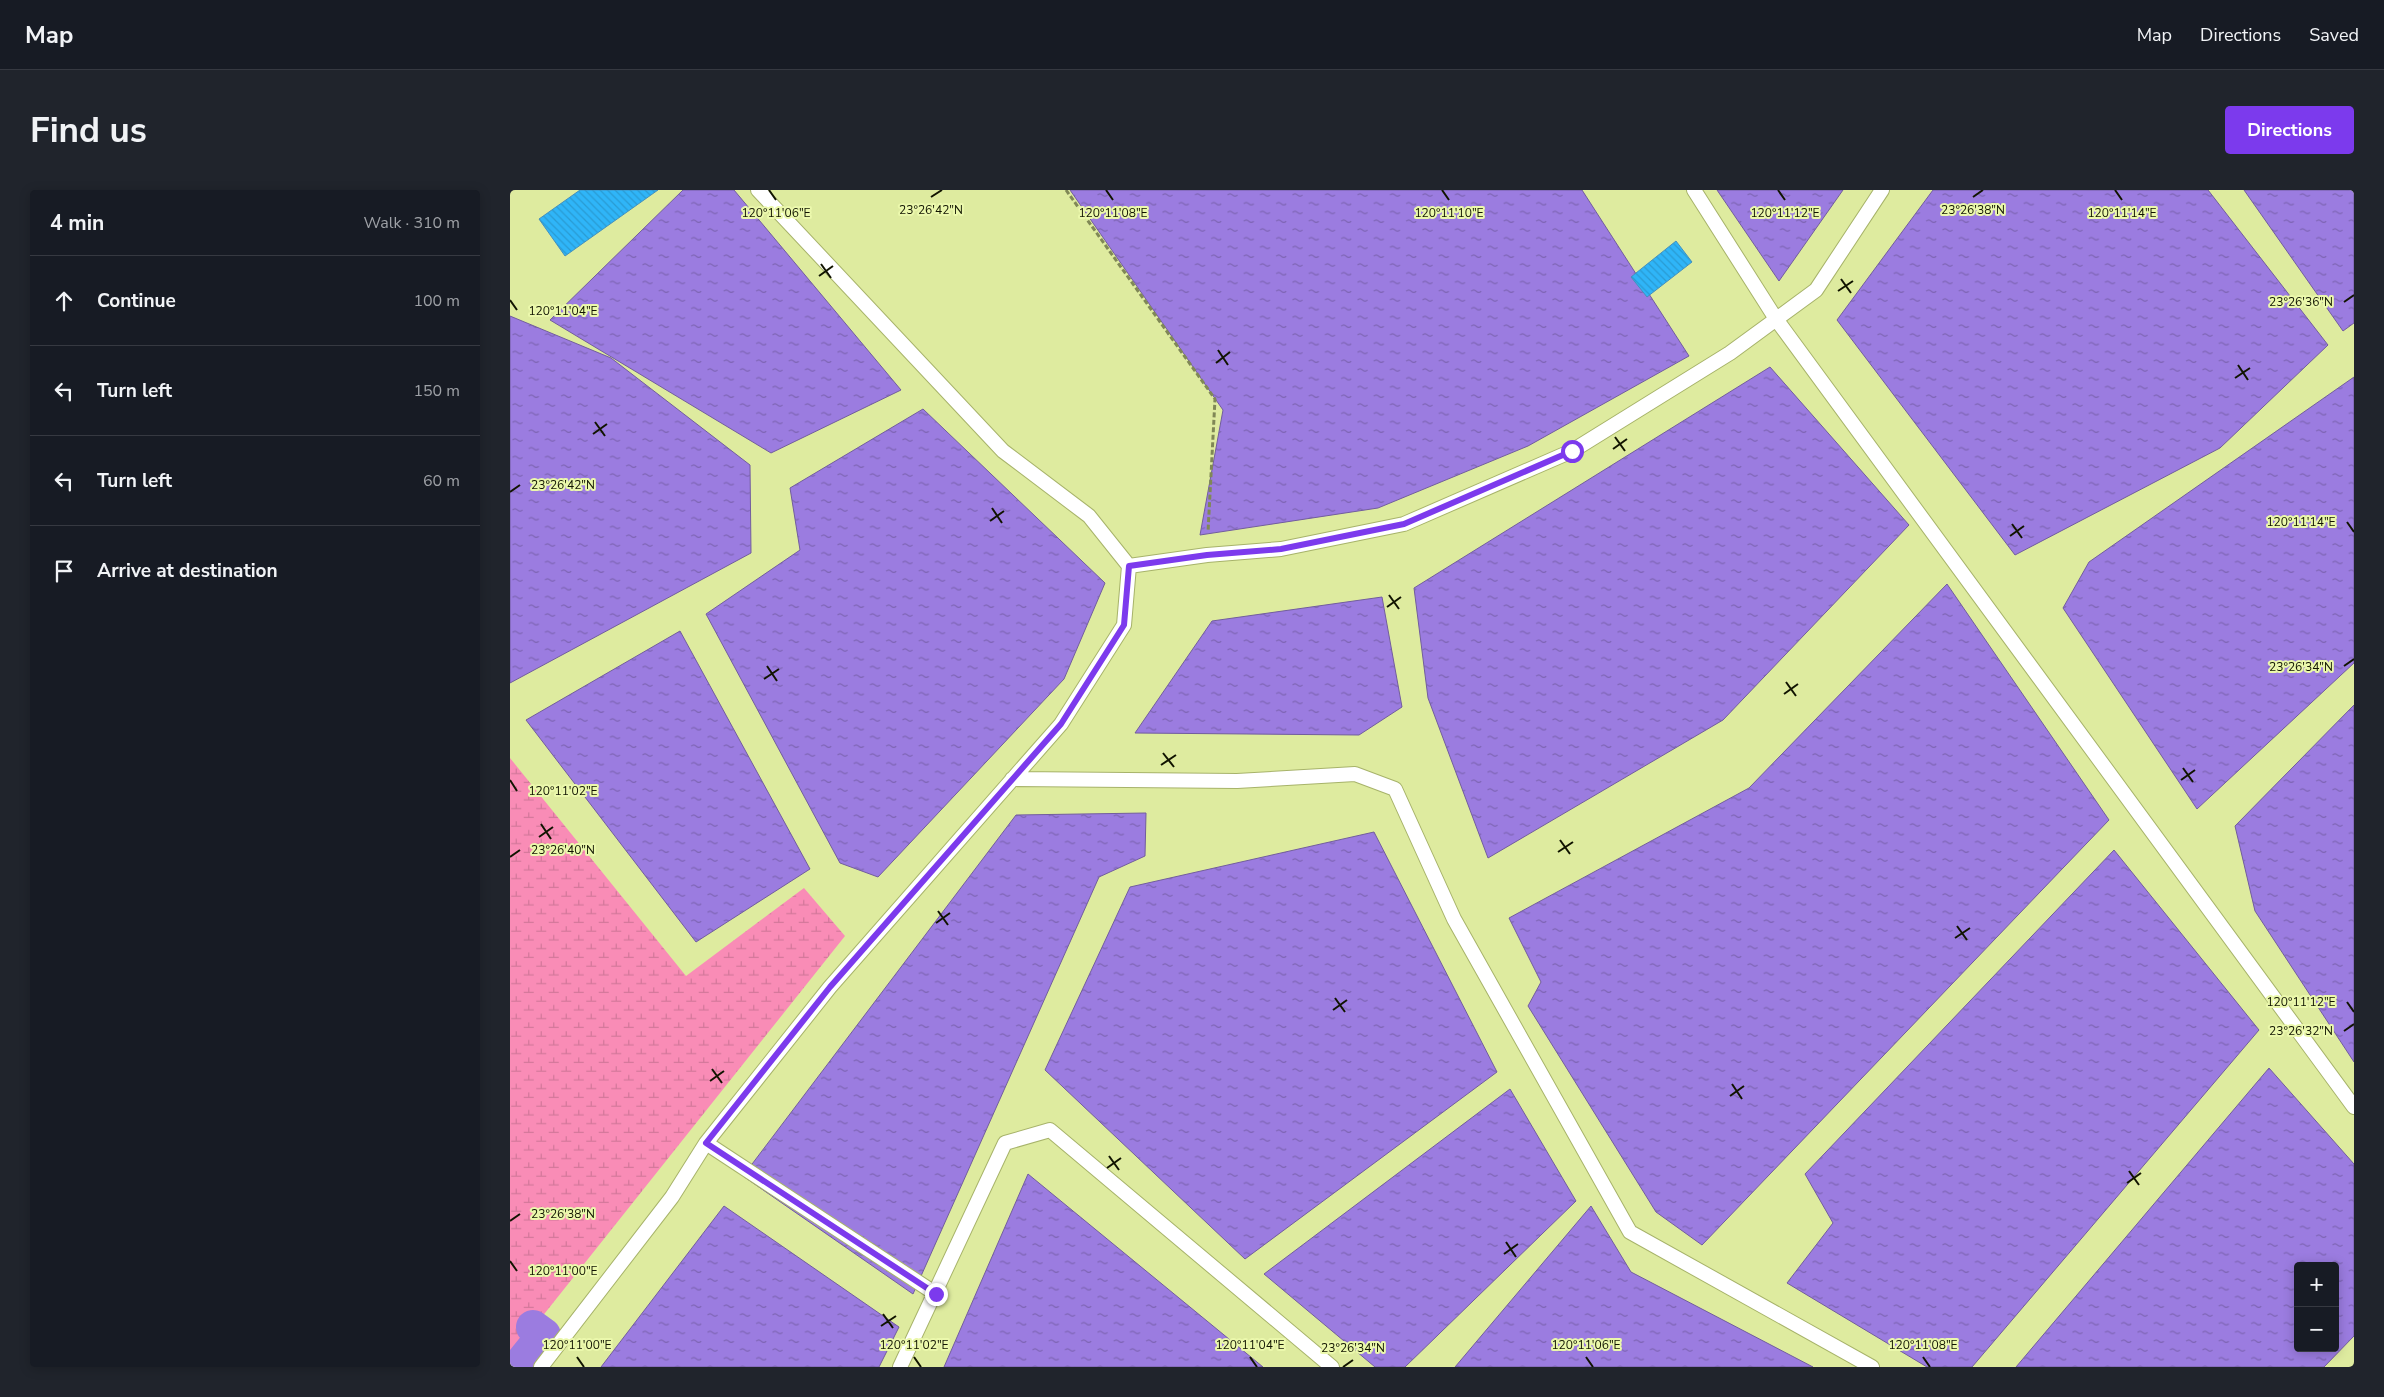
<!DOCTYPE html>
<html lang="en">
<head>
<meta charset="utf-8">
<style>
	body { margin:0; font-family:"Nunito Sans",sans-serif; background:#20242c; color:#f1f3f6 }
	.controls { position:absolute; right:15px; bottom:15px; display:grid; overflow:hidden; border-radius:5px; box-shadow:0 2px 12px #0003 }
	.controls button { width:45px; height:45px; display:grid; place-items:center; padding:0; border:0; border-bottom:1px solid #363941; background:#171b24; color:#f1f3f6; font:25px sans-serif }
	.stop { position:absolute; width:15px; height:15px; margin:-11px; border:4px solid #7c3aed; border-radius:50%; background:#fff }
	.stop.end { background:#7c3aed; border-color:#fff; box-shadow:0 1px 5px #0008 }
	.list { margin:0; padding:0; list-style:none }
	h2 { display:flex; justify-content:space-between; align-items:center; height:65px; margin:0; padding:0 20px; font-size:21px }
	h2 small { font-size:16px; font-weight:400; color:#9ea1a6 }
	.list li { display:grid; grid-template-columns:32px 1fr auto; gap:15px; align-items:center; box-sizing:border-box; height:90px; padding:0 20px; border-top:1px solid #363941 }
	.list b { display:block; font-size:19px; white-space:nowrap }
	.list em { font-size:16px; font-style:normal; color:#9ea1a6 }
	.icon { flex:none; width:28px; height:28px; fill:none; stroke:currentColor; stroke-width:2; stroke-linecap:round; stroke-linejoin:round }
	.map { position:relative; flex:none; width:1844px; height:1177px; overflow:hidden; border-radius:5px }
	header { display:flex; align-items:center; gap:30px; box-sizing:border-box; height:70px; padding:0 25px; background:#171b24; border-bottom:1px solid #363941 }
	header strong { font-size:24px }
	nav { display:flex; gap:28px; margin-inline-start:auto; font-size:18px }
	.intro { display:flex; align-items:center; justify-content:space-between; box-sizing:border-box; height:120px; padding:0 30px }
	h1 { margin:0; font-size:35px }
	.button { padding:12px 22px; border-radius:5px; background:#7c3aed; color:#fff; font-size:18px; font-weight:700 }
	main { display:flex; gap:30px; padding:0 30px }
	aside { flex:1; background:#171b24; border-radius:5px; box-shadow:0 2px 12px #0003 }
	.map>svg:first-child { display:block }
	.wetland { fill:url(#wetland-marsh) }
	.water { fill:url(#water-ripples); stroke:#725d9d; fill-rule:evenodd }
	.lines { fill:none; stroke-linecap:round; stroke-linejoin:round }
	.canal { stroke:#9b7ce0; stroke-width:34 }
	.building { fill:url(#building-back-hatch); stroke:#4690bb }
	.service-casing { stroke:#a7b36a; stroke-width:16 }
	.path { stroke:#808856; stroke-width:3; stroke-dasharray:5 2.5; stroke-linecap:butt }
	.service { stroke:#fff; stroke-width:14 }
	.route { stroke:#7c3aed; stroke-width:6 }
	.ticks { fill:none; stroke:#111400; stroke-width:2 }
	.ticks-label { font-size:12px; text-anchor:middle; fill:#111400; stroke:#ebf8ac; stroke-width:4; stroke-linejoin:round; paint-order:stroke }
</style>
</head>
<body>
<header>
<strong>Map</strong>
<nav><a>Map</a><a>Directions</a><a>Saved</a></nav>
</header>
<div class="intro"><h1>Find us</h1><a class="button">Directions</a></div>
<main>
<aside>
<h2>4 min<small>Walk · 310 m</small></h2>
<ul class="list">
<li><svg class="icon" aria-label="ahead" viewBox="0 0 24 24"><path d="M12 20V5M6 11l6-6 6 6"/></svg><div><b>Continue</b></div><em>100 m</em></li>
<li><svg class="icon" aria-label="left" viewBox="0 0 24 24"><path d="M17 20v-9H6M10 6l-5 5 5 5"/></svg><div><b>Turn left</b></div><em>150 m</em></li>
<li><svg class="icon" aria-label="left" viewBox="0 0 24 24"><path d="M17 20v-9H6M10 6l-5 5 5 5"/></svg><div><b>Turn left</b></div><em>60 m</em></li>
<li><svg class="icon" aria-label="arrive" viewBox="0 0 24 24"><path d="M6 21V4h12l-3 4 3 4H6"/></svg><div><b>Arrive at destination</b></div></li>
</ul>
</aside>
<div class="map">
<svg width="1844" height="1177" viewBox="0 0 1844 1177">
	<defs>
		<pattern id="wetland-marsh" width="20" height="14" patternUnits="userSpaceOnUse" patternTransform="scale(1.25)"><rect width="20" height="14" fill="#f98cb6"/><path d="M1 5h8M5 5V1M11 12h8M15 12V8" fill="none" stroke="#d4789b"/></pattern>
		<pattern id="water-ripples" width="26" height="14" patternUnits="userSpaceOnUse" patternTransform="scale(1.25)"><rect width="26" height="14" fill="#9b7ce0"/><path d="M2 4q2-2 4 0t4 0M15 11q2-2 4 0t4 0" fill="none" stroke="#7d64b3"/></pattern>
		<pattern id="building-back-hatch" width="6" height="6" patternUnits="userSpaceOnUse" patternTransform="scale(1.25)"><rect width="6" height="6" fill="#2fb5f8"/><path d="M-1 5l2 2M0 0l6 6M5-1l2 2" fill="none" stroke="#299bd3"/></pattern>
	</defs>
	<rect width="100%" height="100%" fill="#deeb9f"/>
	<path class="wetland" d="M0,568l176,218 118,-88 41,48 -335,421z"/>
	<path class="water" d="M173,0h51l167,200 -130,63 -221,-133z
		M560,0h512l107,166 -161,90 -150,62 -178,27 23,-125z
		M1207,0h126l-64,91z
		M1423,0h275l120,155 -108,103 -205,107 -178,-235z
		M1734,0h110v133l-11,8z
		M0,126l101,42 139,107 1,88 -241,130z
		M1260,177l139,158 -186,195 -235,138 -60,-160 -14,-110z
		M1844,187v286l-157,146 -134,-201 26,-46z
		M413,219l182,174 -41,96 -186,198 -38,-14 -134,-249 94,-64 -10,-62z
		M1437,394l162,236 -407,425 -46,-33 -128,-206 13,-24 -32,-64 240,-130z
		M872,407l20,110 -43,28 -224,-2 77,-112z
		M170,441l130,238 -114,73 -170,-222z
		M1844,515v357l-99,-151 -20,-85z
		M636,623l-1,43 -46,21 -186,417 -170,-118 273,-361z
		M864,642l123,240 -252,187 -200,-189 85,-183z
		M1604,660l145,180 -287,337h-45l-140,-84 46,-60 -28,-49z
		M1759,878l85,96v172l-30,31h-308zM1788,1076h37v82h-37z
		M1000,899l66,112 -171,166h-30l-111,-93z
		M518,984l235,193h-319z
		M214,1016l175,121 -20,40h-278z
		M1081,1016l40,66 182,95h-358z"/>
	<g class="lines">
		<path class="canal" d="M8,1177l26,-32 -11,-8"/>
	</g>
	<path class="building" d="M70,0h78l-93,66 -26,-37z
		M1166,51l16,21 -45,35 -16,-20z"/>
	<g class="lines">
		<defs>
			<path id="service" d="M248,0l245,261 86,65 40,50
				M1184,0l82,129 578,788
				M502,589l225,2 118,-7 40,15 59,130 176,313 242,135
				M196,953l230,151
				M31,1177l131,-170 34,-54 124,-156 231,-263 63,-99 5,-59 78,-11 74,-6 123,-25 168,-73 158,-98 86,-63 66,-100
				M390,1177l105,-224 45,-13 282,237"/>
		</defs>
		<use href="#service" class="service-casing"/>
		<path class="path" d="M556,0l149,209 -7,133"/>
		<use href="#service" class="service"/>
	</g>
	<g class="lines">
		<path class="route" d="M426,1104l-230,-151 124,-156 231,-263 63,-99 5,-59 78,-11 74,-6 123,-25 168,-73"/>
	</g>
	<path class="ticks" d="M259,0l7,10M596,0l7,10M932,0l7,10M1268,0l7,10M1605,0l7,10M421,7l11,-7M1463,7l10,-7M311,74l10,14M309,86l14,-10M1331,89l10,14M1328,101l15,-10M0,110l7,10M1834,112l10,-7M708,160l10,15M706,173l14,-11M1728,175l10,15M1725,188l15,-10M85,232l10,14M83,244l14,-10M1105,247l10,14M1103,259l14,-10M0,302l10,-7M482,318l10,15M480,331l14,-10M1837,332l7,10M1502,334l10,14M1500,346l14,-10M879,405l10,14M877,417l14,-10M257,476l10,15M1834,476l10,-7M254,489l15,-10M1276,492l10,14M1274,504l14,-10M653,563l11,14M651,575l15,-10M1673,578l10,14M0,590l7,11M1671,590l14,-10M31,634l10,15M29,647l14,-10M1050,650l10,14M1048,662l15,-10M0,667l10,-7M428,721l10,14M426,733l14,-10M1447,736l10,14M1445,748l15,-10M825,808l10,14M1837,812l7,10M823,820l14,-10M1834,841l10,-7M202,879l10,14M200,891l14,-10M1222,894l10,15M1220,906l14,-10M599,966l10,14M597,978l14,-10M1619,981l10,14M1617,993l14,-10M0,1031l10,-7M996,1052l10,15M994,1064l14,-10M0,1071l7,10M373,1124l10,14M371,1136l15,-10M67,1167l7,10M404,1167l7,10M740,1167l7,10M1076,1167l7,10M1413,1167l7,10M833,1177l10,-7"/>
	<g class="ticks-label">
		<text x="421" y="24">23°26'42"N</text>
		<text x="1463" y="24">23°26'38"N</text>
		<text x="603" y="27">120°11'08"E</text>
		<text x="1612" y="27">120°11'14"E</text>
		<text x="266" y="27">120°11'06"E</text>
		<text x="939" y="27">120°11'10"E</text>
		<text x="1275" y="27">120°11'12"E</text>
		<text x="1791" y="116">23°26'36"N</text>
		<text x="53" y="125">120°11'04"E</text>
		<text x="53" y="299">23°26'42"N</text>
		<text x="1791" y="336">120°11'14"E</text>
		<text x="1791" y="481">23°26'34"N</text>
		<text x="53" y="605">120°11'02"E</text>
		<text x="53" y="664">23°26'40"N</text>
		<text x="1791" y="816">120°11'12"E</text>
		<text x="1791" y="845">23°26'32"N</text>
		<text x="53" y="1028">23°26'38"N</text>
		<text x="53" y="1085">120°11'00"E</text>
		<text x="67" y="1159">120°11'00"E</text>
		<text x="404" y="1159">120°11'02"E</text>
		<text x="740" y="1159">120°11'04"E</text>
		<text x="1076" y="1159">120°11'06"E</text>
		<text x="1413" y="1159">120°11'08"E</text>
		<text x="843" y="1162">23°26'34"N</text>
	</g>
</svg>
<div class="controls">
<button>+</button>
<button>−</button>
</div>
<div class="stop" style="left:1062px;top:261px"></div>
<div class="stop end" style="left:426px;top:1104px"></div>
</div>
</main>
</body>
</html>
